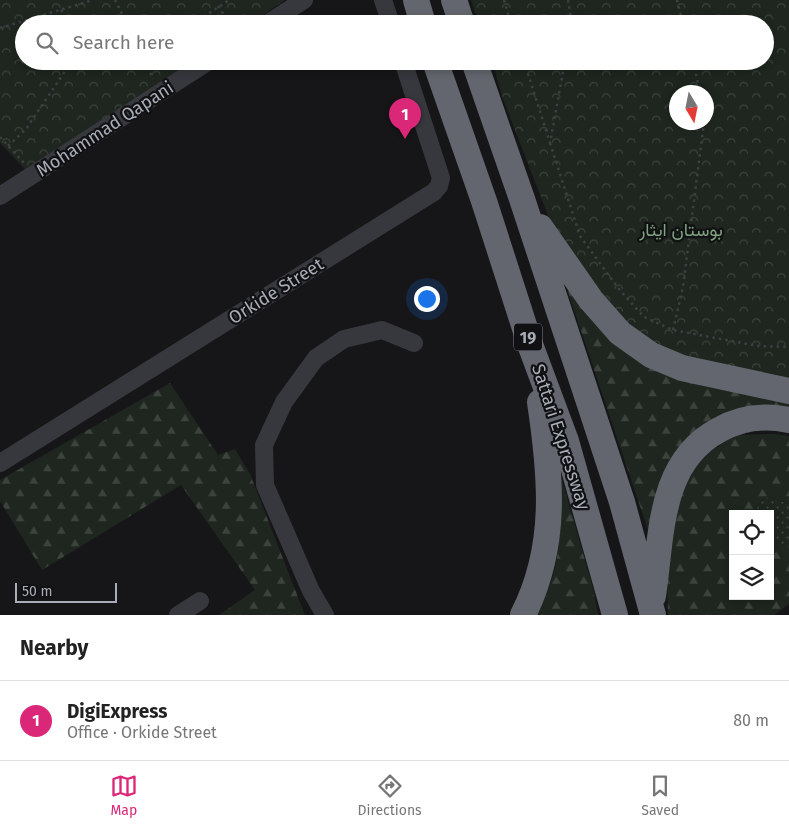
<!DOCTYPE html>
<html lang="en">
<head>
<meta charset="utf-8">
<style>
	body { margin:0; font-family:"Fira Sans",Vazirmatn,sans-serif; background:#f6f6f6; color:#222 }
	.controls { position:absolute; right:15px; bottom:15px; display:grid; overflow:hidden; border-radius:0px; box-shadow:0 2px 8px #0003 }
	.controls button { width:45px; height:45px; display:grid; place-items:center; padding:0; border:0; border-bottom:1px solid #e0e0e0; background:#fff; color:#222; font:25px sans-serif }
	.compass { position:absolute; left:669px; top:85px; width:45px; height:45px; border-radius:50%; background:#fff; box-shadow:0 2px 8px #0003; rotate:170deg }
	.scale { position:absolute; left:15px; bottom:12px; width:102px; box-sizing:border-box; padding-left:5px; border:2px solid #a8adb8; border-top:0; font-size:14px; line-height:18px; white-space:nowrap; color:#a8adb8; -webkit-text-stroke:4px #111113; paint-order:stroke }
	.you { position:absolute; left:426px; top:298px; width:18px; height:18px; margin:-12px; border:4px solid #fff; border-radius:50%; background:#1a73e8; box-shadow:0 0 0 8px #1a73e833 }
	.badge { display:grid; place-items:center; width:32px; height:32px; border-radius:50%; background:#db2777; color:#fff; font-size:16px; font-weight:700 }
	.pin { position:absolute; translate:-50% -41px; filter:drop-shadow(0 1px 2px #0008) }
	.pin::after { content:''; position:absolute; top:26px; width:18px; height:15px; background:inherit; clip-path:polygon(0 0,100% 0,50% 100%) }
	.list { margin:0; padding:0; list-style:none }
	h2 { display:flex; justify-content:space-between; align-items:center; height:65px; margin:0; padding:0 20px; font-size:21px }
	h2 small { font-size:16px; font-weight:400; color:#767676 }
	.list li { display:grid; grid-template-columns:32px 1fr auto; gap:15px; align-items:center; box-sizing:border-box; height:80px; padding:0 20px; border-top:1px solid #e0e0e0 }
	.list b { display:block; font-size:19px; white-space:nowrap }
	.list p { margin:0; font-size:16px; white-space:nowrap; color:#767676 }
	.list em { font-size:16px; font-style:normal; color:#767676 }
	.icon { flex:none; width:28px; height:28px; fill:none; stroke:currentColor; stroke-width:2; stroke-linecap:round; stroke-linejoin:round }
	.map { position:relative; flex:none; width:789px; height:615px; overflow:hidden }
	.search { position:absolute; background:#fff; box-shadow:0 2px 8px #0003; left:15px; right:15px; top:15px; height:55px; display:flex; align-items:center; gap:12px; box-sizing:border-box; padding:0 18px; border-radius:28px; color:#767676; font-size:19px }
	.sheet { height:145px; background:#fff }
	nav { display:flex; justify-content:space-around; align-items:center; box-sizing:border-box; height:70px; border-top:1px solid #e0e0e0; background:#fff; font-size:14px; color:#767676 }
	nav a { display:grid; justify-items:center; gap:2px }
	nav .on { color:#db2777 }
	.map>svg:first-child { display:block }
	.grass { fill:url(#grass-dots) }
	.forest { fill:url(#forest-firs) }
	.park { fill:url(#park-crowns); fill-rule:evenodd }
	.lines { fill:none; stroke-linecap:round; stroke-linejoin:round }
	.path { stroke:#3d3f44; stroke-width:2.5; stroke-dasharray:2.5 4; stroke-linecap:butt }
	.minor { stroke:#37383d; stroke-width:18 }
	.highway { stroke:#63666e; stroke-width:26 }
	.labels { text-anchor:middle; stroke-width:4.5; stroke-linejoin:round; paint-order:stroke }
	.shield { fill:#111113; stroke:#7b7e86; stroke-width:1 }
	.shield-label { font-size:16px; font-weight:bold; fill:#a8adb8 }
	.street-label { font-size:18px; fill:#a8adb8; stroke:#111113 }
	.park-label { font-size:18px; fill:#7fa381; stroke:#111113 }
</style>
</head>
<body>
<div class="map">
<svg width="789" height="615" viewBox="0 0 789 615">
	<defs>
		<pattern id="grass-dots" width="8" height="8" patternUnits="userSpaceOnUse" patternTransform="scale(1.25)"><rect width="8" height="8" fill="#1e261f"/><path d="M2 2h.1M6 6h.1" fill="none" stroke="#3c433d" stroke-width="1.8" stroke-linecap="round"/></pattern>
		<pattern id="forest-firs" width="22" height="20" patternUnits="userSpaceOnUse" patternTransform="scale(1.25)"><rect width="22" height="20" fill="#1e261f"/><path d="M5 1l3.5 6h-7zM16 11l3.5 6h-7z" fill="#3c433d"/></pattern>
		<pattern id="park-crowns" width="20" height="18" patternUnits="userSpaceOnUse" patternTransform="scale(1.25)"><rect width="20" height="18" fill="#1e261f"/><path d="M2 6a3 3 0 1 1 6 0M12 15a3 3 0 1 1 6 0" fill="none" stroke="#3c433d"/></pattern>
	</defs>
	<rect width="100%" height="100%" fill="#161618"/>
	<path class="grass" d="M763,498h8l18,6v44l-19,-10v-24h-17z"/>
	<path class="forest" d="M555,253l234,147v14l-78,12 -57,122z
		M170,383l48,72 17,-6 15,25 55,141h-86l36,-25 -74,-105 -139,85 -42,-69v-21z
		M774,434l15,2v68l-18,-6h-8l-10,16h-20v82h37v-58l19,10v56l-15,11h-106l-1,-40 5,-67 27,-49 37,-24z
		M556,459l37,129 5,27h-62c30,-51 25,-99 20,-156z"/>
	<path class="park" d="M0,0h285l-35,24h-226v37h171l-169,109 -26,-27z
		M471,0h318v386l-118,-32 -54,-35 -63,-88 -51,-132 -11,-38h273v-37h-286zM676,92h30v30h-30z"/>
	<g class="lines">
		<path class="path" d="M115,0l12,24
			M504,0l7,24
			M568,0l4,24
			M677,0l6,24
			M218,6l12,18
			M61,10l10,14
			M193,24l36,-24
			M0,28l93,-28
			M145,61l8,18
			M524,61l26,82 15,-82
			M693,61l7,31
			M0,137l24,26
			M550,143l30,93 38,52 26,29 29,13 85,16 31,1
			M8,146l18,-17 46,-68
			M673,330l10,-43 21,-165"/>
		<path class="minor" d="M383,0l8,24
			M267,24l37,-24
			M0,196l209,-135
			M0,463l434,-271 5,-6 2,-8 -38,-117
			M178,615l22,-14
			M325,615l-14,-24 -46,-106 -1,-40 20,-43 32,-44 28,-19 38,-9 32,13"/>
		<path class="highway" d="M416,0l7,24
			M454,0l8,24
			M435,61l49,140 47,146 35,94 49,174
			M474,61l48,138 74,224 26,79 31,113
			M540,227l51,73 29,33 31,22 31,13 107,23
			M653,596c9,-59 5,-134 66,-166 21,-12 46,-15 70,-10
			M523,615c35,-69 28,-139 17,-213"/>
	</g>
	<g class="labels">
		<rect class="shield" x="514" y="323.5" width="28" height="27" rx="4"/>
		<g class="shield-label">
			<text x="528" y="343">19</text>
		</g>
		<g class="street-label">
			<text transform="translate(105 129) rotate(-33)" y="6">Mohammad Qapani</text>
			<text transform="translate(276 291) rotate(-32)" y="6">Orkide Street</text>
			<text transform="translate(561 437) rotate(72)" y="6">Sattari Expressway</text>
		</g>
		<g class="park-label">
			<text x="681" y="236">بوستان ایثار</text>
		</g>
	</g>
</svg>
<div class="controls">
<button><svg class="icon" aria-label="locate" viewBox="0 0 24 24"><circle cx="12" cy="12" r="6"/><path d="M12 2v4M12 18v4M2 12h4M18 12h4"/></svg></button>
<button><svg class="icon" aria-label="layers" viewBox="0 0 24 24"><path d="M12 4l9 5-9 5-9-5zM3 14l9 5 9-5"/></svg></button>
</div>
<svg class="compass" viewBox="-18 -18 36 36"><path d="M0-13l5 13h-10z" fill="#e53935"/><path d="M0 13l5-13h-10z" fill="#767676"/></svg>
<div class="scale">50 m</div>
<div class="you"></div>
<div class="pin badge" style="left:405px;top:139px">1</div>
<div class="search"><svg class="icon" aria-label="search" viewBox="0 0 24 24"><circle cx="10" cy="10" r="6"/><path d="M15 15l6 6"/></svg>Search here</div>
</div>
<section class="sheet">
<h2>Nearby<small></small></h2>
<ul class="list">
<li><span class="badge">1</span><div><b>DigiExpress</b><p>Office · Orkide Street</p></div><em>80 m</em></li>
</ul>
</section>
<nav>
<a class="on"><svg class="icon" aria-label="map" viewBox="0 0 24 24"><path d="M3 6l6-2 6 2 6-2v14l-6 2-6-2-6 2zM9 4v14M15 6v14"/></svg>Map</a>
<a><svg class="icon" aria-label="directions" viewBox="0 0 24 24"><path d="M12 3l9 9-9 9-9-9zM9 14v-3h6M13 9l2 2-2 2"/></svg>Directions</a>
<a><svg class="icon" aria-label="saved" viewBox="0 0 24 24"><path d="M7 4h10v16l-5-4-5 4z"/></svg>Saved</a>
</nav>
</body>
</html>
